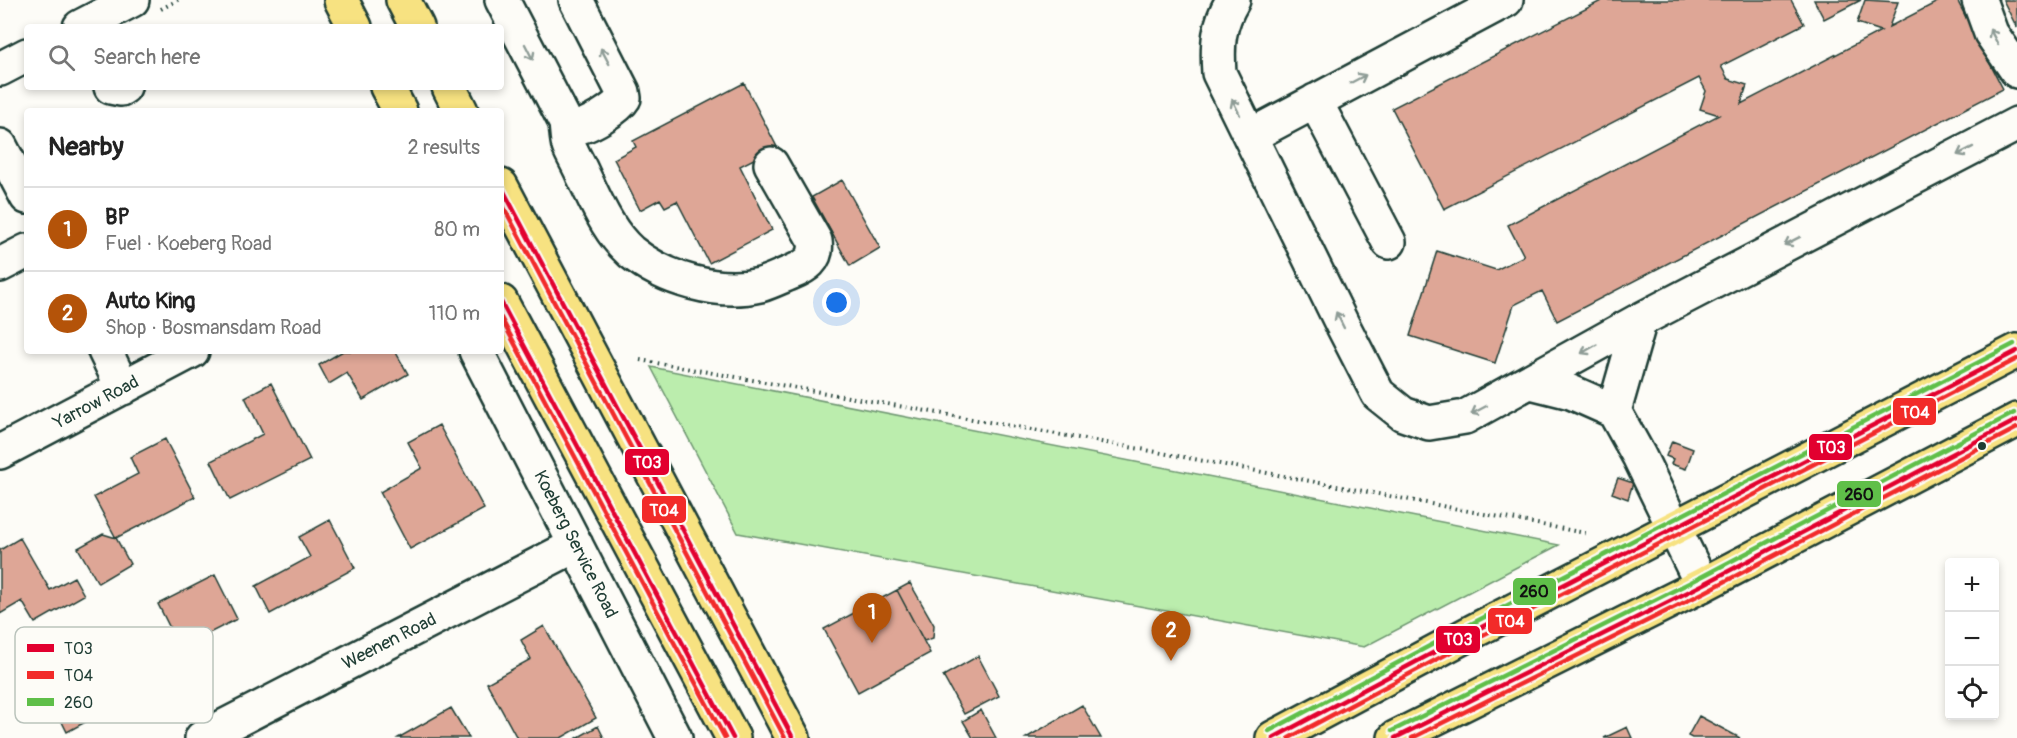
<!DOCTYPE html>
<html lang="en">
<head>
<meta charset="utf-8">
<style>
	body { margin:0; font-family:Pangolin,sans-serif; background:#f6f6f6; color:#222 }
	.controls { position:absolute; right:18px; bottom:18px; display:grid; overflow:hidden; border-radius:6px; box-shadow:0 3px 9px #0003 }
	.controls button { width:54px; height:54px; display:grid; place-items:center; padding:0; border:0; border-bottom:2px solid #e0e0e0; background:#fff; color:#222; font:30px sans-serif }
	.you { position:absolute; left:837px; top:303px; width:21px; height:21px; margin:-15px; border:4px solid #fff; border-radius:50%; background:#1a73e8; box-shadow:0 0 0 9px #1a73e833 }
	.badge { display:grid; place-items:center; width:39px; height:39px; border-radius:50%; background:#b45309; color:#fff; font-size:20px; font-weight:700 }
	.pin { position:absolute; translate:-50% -50px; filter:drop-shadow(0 2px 3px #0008) }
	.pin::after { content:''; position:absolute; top:32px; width:21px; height:18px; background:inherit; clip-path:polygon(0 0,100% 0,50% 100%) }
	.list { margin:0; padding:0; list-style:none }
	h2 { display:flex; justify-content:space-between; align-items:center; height:78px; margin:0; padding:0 24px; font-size:26px }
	h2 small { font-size:20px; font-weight:400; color:#767676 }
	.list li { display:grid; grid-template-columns:39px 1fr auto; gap:18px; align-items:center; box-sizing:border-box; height:84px; padding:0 24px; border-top:2px solid #e0e0e0 }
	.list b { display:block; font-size:22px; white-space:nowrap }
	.list p { margin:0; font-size:20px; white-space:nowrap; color:#767676 }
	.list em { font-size:20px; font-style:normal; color:#767676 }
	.icon { flex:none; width:33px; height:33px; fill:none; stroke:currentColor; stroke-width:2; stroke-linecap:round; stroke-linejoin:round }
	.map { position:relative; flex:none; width:2017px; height:738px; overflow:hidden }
	.search { position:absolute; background:#fff; box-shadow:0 3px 9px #0003; left:24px; top:24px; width:480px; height:66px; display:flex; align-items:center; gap:15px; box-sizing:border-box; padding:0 21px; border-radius:6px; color:#767676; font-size:22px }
	.panel { position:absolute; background:#fff; box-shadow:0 3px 9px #0003; left:24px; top:108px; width:480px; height:246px; border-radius:6px }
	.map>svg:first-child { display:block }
	.green { fill:#bbedad; stroke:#6d9570; stroke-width:1.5 }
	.building { fill:#dea696; stroke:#1f3d34; stroke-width:1.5 }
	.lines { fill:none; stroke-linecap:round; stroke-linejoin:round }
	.minor-casing { stroke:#1f3d34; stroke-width:38 }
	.major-casing { stroke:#1f3d34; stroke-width:38 }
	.path { stroke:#1f3d34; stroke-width:4; stroke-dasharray:1.5 4.5; stroke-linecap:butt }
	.minor { stroke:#fdfcf7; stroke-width:33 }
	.major { stroke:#f7e281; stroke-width:33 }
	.bus-1-casing { stroke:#fdfcf7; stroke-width:9 }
	.bus-2-casing { stroke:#fdfcf7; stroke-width:9 }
	.bus-3-casing { stroke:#fdfcf7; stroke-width:9 }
	.bus-1 { stroke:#e2002f; stroke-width:4.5 }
	.bus-2 { stroke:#f22b29; stroke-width:4.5 }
	.bus-3 { stroke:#5fbf49; stroke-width:4.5 }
	.oneway { stroke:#8e9c96 }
	.bus-dot { fill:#1f3d34; stroke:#fdfcf7; stroke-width:2 }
	.labels { text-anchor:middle; stroke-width:5; stroke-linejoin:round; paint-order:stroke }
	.street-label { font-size:18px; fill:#1f3d34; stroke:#fdfcf7 }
	.key { fill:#fdfcf7; stroke:#bac3bc; stroke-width:1.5 }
	.key-label { font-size:16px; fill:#1f3d34 }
	.line-badge { stroke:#fdfcf7; stroke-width:2 }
	.badge-label { font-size:16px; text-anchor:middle; font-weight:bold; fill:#fff }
	.pale-badge-label { font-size:16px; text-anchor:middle; font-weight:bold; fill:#111 }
</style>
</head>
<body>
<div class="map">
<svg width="2017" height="738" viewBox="0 0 2017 738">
	<rect width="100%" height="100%" fill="#fdfcf7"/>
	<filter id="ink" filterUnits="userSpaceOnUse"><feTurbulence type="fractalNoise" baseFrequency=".0167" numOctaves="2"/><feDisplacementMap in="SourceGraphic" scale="12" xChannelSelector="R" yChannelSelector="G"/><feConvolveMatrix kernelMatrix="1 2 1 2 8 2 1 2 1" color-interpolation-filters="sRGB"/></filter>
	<g filter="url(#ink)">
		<path class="green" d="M651,367l908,178 -195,102 -626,-114z"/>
		<path class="building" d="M1603,0h188l13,24 -83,42 7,13 19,6 -6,19 140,-73 -24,-8 8,-23 33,2 -9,25 52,-27h16l46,89 -446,232 -15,-30 -28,14 -19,58 -85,-27 27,-85 59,19 28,-14 -16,-31 211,-110 -19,-6 6,-18 -7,-13 -255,131 -52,-101z
			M1814,0h47l-37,19z
			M2003,0h14v28z
			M744,83l33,64 -37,19 32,64 -63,33 -32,-62 -12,6 -5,-8 -20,11 -26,-51 22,-12 -3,-6z
			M842,180l38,68 -30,18 -38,-69z
			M343,351h52l13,23 -45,26 -16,-27 -18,11 -10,-19z
			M271,383l39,77 -80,40 -19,-39 52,-27 -18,-37z
			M439,425l45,84 -74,40 -30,-57 42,-24 -14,-26z
			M165,439l30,58 -79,41 -22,-41 44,-23 -8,-17z
			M1672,441l21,8 -7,20 -15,-5 2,-5 -7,-3z
			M1618,478l15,5 -5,16 -16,-6z
			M330,520l25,48 -85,46 -14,-28 54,-29 -11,-20z
			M103,534l13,4 14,26 -32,19 -20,-35z
			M20,538l30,52 24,-13 10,18 -49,28 -13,-22 -22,13v-64z
			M215,575l22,44 -57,29 -22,-44z
			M910,583l24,42 -1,13 -9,3 -27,-51z
			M897,590l33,63 -72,39 -34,-63z
			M544,626l52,92 -35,20h-44l-30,-55 44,-24 -10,-19z
			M57,655l34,64 -24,13 -9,-18 -17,9 -24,-46z
			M978,656l21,40 -35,18 -21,-38z
			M1082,705l19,33h-75z
			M451,708l18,30h-71z
			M981,710l15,28h-23l-10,-17z
			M1699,716l41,22h-48l-4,-2z
			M598,726l6,12h-27z
			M1627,727l5,11h-28z"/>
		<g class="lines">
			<defs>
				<path id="minor" d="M502,0l64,123c3,2 6,4 9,4 12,1 43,-19 49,-29l-1,-6 -47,-92
					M1233,0c-15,25 -16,44 -14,73l123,251 36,70 25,20 26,9 36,-6 175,-97 377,-196
					M1979,0l12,33 26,38
					M80,27l52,-27
					M0,69l27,-14
					M111,87l10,2 3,-2
					M1315,101l74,141
					M566,123c1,8 1,16 3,23 4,10 10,19 14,29 13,26 25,57 48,77 33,27 87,43 129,33 10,-3 20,-8 30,-12 15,-6 28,-13 25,-32l-44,-77
					M1250,136l256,-136
					M0,146l27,51
					M0,265l27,-14
					M105,351l18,37
					M476,351l199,387
					M1531,382l40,10 43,19 25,45 63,129
					M1614,411l26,-91
					M0,452l192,-101
					M202,738l374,-193"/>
				<path id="major" d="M341,0l14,27
					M403,0l14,27
					M387,87l13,24
					M449,87l12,24
					M501,186l292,552
					M501,302l232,436
					M1273,738l201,-107 543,-280
					M1395,738l307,-153 315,-165"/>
			</defs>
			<use href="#minor" class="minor-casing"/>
			<use href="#major" class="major-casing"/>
			<path class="path" d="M161,9l17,-9
				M640,360l506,90 444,84"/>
			<use href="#minor" class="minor"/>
			<use href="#major" class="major"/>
			<defs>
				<path id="bus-1" d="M501,186l292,552
					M501,302l232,436
					M1273,738l201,-107 543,-280
					M1395,738l307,-153 315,-165"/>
				<path id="bus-2" d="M501,202l284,536
					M501,318l224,420
					M1289,738l188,-100 540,-279
					M1412,738l293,-146 312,-164"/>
				<path id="bus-3" d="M1269,731l202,-107 543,-280
					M1392,731l307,-153 315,-165"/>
			</defs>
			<use href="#bus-1" class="bus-1-casing"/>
			<use href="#bus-2" class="bus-2-casing"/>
			<use href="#bus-3" class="bus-3-casing"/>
			<use href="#bus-1" class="bus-1"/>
			<use href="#bus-2" class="bus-2"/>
			<use href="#bus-3" class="bus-3"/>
		</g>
		<defs><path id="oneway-shaft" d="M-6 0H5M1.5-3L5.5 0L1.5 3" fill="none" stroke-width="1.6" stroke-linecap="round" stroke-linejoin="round" transform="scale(1.5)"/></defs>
		<g class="oneway">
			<use href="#oneway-shaft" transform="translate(1994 37) rotate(-118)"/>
			<use href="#oneway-shaft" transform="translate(529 52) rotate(63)"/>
			<use href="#oneway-shaft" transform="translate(605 56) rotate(-118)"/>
			<use href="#oneway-shaft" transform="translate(1358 79) rotate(-28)"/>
			<use href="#oneway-shaft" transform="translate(1236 107) rotate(-116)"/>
			<use href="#oneway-shaft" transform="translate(1965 151) rotate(153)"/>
			<use href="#oneway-shaft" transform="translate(1792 241) rotate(153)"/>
			<use href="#oneway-shaft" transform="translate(1340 320) rotate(-116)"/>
			<use href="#oneway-shaft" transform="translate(1589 349) rotate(150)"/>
			<use href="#oneway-shaft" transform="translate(1479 410) rotate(152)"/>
		</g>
	</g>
	<circle class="bus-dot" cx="1982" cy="446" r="5"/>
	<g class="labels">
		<g class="street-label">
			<text transform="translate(96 402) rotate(-28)" y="6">Yarrow Road</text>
			<text transform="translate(576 544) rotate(63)" y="6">Koeberg Service Road</text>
			<text transform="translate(389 641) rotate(-27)" y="6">Weenen Road</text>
		</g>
	</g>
	<rect x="15" y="627" width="198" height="96" rx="9" class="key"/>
	<rect x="27" y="644" width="27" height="8" fill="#e2002f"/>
	<rect x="27" y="671" width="27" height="8" fill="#f22b29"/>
	<rect x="27" y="698" width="27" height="8" fill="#5fbf49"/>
	<g class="key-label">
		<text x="64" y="654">T03</text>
		<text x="64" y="681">T04</text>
		<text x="64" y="708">260</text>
	</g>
	<g class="line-badge">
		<rect x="1892" y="397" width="45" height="29" rx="6" fill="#f22b29"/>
		<rect x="1808" y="433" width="45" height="28" rx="6" fill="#e2002f"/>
		<rect x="624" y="448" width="46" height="28" rx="6" fill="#e2002f"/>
		<rect x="1836" y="480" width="46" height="28" rx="6" fill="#5fbf49"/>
		<rect x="641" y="495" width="46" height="29" rx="6" fill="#f22b29"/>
		<rect x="1512" y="577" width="45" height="29" rx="6" fill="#5fbf49"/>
		<rect x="1487" y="607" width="46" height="28" rx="6" fill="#f22b29"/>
		<rect x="1435" y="625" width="46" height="29" rx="6" fill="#e2002f"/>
	</g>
	<g class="badge-label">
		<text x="1915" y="418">T04</text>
		<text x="1831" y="453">T03</text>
		<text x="647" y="468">T03</text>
		<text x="664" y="516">T04</text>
		<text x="1510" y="627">T04</text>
		<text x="1458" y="645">T03</text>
	</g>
	<g class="pale-badge-label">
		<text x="1859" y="500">260</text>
		<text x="1534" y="597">260</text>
	</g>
</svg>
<div class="controls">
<button>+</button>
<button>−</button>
<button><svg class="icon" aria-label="locate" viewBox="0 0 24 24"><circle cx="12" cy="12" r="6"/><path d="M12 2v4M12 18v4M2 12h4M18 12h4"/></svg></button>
</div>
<div class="you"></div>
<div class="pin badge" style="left:872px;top:643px">1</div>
<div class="pin badge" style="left:1171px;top:661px">2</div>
<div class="search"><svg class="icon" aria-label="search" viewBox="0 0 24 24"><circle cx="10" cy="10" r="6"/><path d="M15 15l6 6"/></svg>Search here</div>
<section class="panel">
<h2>Nearby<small>2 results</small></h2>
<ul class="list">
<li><span class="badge">1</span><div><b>BP</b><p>Fuel · Koeberg Road</p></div><em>80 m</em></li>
<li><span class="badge">2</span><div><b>Auto King</b><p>Shop · Bosmansdam Road</p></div><em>110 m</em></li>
</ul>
</section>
</div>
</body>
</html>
